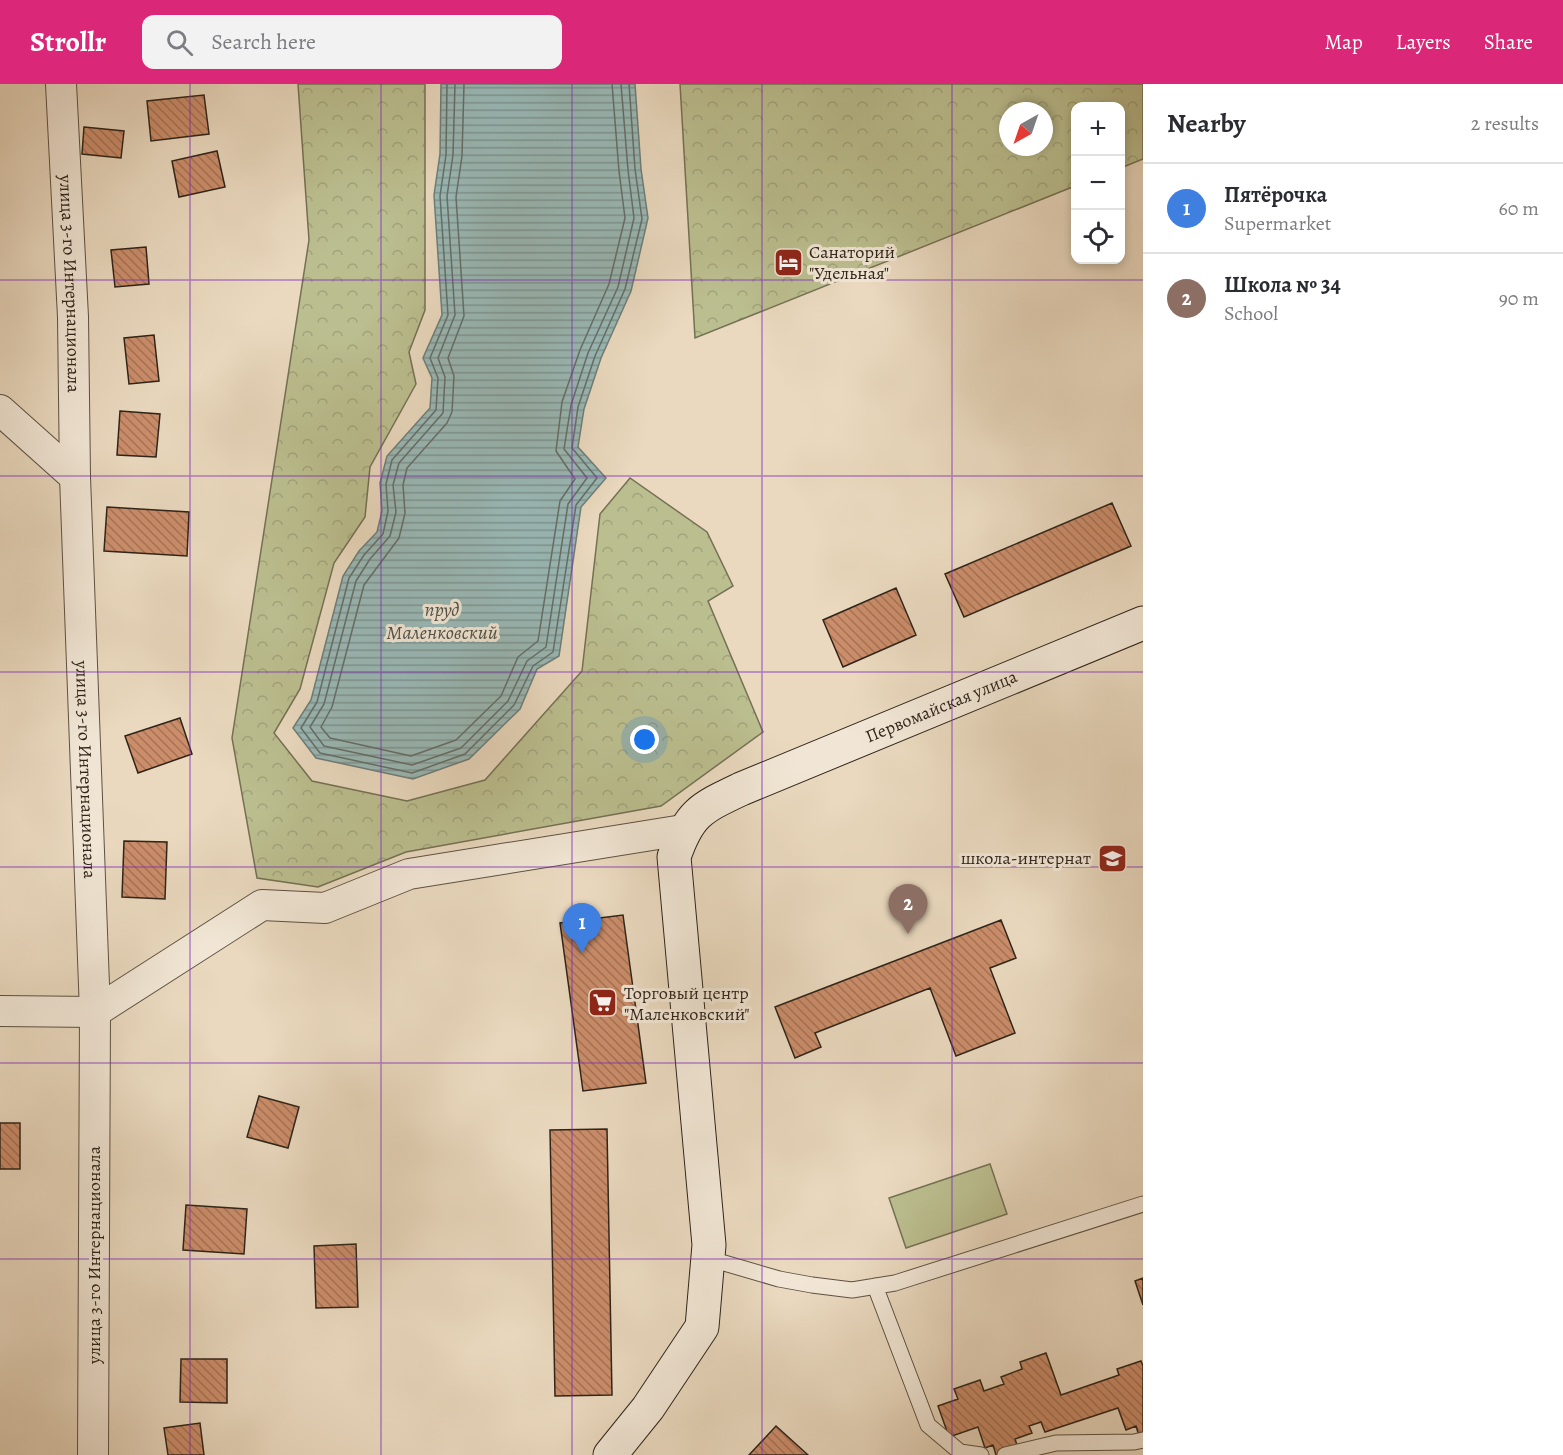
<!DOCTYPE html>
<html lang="en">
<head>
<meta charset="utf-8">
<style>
	body { margin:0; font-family:Alegreya,serif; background:#f2f2f3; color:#2b2b33 }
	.controls { position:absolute; right:18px; top:18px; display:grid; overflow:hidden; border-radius:12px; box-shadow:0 3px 9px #0003 }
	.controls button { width:54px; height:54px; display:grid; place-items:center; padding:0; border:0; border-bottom:2px solid #e1e1e2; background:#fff; color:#2b2b33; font:30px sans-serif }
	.compass { position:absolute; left:999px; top:18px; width:54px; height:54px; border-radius:50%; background:#fff; box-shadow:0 3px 9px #0003; rotate:220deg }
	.you { position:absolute; left:645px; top:656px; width:21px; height:21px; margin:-15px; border:4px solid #fff; border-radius:50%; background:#1a73e8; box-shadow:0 0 0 9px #1a73e833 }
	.badge { display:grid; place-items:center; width:39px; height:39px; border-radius:50%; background:#db2777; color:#fff; font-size:20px; font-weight:700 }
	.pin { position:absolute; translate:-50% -50px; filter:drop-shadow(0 2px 3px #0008) }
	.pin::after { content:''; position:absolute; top:32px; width:21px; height:18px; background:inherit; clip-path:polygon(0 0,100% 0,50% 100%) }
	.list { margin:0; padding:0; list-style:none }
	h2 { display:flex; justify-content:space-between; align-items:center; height:78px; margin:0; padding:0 24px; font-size:26px }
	h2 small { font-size:20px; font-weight:400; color:#7c7c81 }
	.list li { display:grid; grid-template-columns:39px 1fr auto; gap:18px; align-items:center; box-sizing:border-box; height:90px; padding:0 24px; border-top:2px solid #e1e1e2 }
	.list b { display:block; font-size:22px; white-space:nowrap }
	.list p { margin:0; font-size:20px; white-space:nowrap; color:#7c7c81 }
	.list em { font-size:20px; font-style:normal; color:#7c7c81 }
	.icon { flex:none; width:33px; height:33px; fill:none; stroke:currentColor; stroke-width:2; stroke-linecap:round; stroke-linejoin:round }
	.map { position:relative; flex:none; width:1143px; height:1371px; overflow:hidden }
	header { display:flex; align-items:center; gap:36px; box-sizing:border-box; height:84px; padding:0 30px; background:#db2777; color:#fff }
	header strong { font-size:28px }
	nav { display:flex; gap:33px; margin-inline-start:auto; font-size:21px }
	.search { width:420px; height:54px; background:#f2f2f3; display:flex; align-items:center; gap:15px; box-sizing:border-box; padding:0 21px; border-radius:12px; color:#7c7c81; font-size:22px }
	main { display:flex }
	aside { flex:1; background:#fff }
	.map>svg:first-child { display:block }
	.forest { fill:url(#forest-crowns); stroke:#747154; stroke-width:1.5; fill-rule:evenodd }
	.pitch { fill:#bbbe8f; stroke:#747154; stroke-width:1.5 }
	.water { fill:url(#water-rules); stroke:#6e7d78; stroke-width:1.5 }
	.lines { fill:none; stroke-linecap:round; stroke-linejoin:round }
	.shore { stroke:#646e68; stroke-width:1.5 }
	.building { fill:url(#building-back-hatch); stroke:#2e241a; stroke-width:1.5 }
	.service-casing { stroke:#5d5143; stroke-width:17 }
	.minor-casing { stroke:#5d5143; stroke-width:32 }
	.secondary-casing { stroke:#2e241a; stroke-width:35 }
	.service { stroke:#f1e6d5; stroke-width:15 }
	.minor { stroke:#f1e6d5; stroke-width:30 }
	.secondary { stroke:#f1e6d5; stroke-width:33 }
	.grid { fill:none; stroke:#7b2cbf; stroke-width:1.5; stroke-opacity:0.55 }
	.labels { text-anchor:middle; stroke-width:6; stroke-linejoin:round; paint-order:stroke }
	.poi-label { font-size:18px; fill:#2e241a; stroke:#f1e6d5; text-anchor:start }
	.street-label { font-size:18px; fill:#2e241a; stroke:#f1e6d5 }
	.water-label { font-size:20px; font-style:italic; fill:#4e5149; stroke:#f1e6d5 }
</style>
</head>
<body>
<header>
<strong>Strollr</strong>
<div class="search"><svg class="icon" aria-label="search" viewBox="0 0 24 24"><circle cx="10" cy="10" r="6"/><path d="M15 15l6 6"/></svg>Search here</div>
<nav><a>Map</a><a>Layers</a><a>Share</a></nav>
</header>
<main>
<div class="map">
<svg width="1143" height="1371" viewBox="0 0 1143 1371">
	<defs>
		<pattern id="forest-crowns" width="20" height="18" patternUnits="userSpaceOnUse" patternTransform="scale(1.5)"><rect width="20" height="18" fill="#bbbe8f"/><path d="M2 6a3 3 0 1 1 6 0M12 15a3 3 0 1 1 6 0" fill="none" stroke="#a1a37b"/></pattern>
		<pattern id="water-rules" width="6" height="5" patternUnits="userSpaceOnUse" patternTransform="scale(1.5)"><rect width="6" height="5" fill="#99b9b7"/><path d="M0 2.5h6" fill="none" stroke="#7d9694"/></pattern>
		<pattern id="building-back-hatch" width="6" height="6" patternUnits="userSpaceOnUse" patternTransform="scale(1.5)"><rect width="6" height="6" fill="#cb8d6a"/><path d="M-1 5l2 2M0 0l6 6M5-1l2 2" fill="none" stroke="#a57356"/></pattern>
	</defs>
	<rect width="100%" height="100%" fill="#ead9bf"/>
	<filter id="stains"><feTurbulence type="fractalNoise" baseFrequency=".00333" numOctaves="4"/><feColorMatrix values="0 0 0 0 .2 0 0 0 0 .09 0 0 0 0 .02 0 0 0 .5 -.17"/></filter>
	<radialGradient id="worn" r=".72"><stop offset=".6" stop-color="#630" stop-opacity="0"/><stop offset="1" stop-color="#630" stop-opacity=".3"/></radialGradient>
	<path class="forest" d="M298,0h127v226l-16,42 7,32 -46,83 -5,50 -31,46 -34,126 -26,44 38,48 95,20 78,-21 97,-109 18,-157 30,-36 77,54 26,54 -25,15 55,131 -102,74 -255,46 -88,35 -61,-9 -25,-140 77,-498z
		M680,0h463v75l-22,9 -1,-62h-44l-1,80 -380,152zM1008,27h36v36h-36z"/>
	<path class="pitch" d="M990,1080l17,50 -101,34 -17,-50z"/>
	<path class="water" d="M441,0h194l6,85 7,49 -17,73 -30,67 -17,51 -6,38 28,31 -25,29 -22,149 -22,13 -17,40 -51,50 -56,20 -97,-21 -23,-30 18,-28 32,-124 16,-25 18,-19 5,-21 -2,-28 7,-27 43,-48 2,-30 -9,-20 19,-43 -8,-120 6,-41z"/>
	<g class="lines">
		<path class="shore" d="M447,0l-1,71 -6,41 8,119 -18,43 8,20 -2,32 -44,50 -6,24 2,27 -5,23 -19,21 -15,23 -32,124 -16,26 19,25 92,20 53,-19 49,-49 19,-39 20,-14 23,-147 21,-27 -25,-30 6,-41 17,-51 30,-67 17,-70 -7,-50 -6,-85
			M455,0l-2,71 -6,41 8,119 -17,43 7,19 -2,36 -44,50 -6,22 3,27 -6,24 -20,23 -14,22 -32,123 -14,23 14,19 88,19 49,-17 47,-47 19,-40 19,-14 22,-143 19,-26 -23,-29 7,-44 17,-52 30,-66 16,-69 -6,-48 -7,-86
			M464,0l-2,72 -6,41 8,119 -16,42 6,18 -2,36 -5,11 -40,45 -4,17 2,28 -6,25 -35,47 -32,122 -11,20 9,11 81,18 45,-16 45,-44 17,-39 20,-16 22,-140 15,-22 -19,-28 6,-49 18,-52 29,-66 16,-66 -6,-47 -7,-87"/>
	</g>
	<path class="building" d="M204,11l5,39 -58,7 -4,-40z
		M84,43l40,4 -3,27 -39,-4z
		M217,67l8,36 -46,10 -7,-36z
		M146,163l3,37 -34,3 -4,-37z
		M154,251l5,46 -30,3 -5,-46z
		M120,327l40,3 -4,43 -39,-2z
		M1112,419l19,43 -167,71 -19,-43z
		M107,423l82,5 -2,44 -83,-5z
		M896,504l20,47 -73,32 -20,-47z
		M180,634l12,36 -54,19 -13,-37z
		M124,757l43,1 -2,57 -43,-2z
		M623,831l23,168 -63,8 -23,-168z
		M1001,836l15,38 -26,10 25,65 -59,23 -26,-68 -115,45 6,14 -26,11 -20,-51z
		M259,1012l40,11 -11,41 -41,-11z
		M0,1039h20v46h-20z
		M607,1045l5,266 -57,1 -5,-266z
		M186,1121l61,4 -3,45 -61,-4z
		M356,1160l2,63 -42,1 -2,-62z
		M1143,1194v27l-8,-24z
		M1046,1269l15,42 58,-20 -2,-6 24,-8 2,5v73h-3l-4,-13 -10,4 -8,-22 -73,24 -4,-10 -12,4 3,7 -17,6 3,9 -19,7h-3l-3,-10 -8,3 -7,-21 -29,10 -11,-31 20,-7 -4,-10 26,-9 4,11 20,-7 -3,-7 21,-8 -2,-7z
		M181,1275h46v44l-47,-1z
		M200,1339l4,32h-36l-4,-27z
		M776,1342l32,29h-59z"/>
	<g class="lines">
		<defs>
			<path id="service" d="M707,1174l72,21 33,6 40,5 43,-7 248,-79
				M875,1202l53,139 32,27 21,3
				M1005,1371l51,-12 78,-1 9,-2"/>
			<g id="minor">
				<path id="s1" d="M61,0l12,233 2,160 20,535 -2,443"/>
				<path d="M0,326l75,67"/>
				<path d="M0,927l95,1 167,-107 63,3 84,-34 274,-44"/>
			</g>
			<g id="secondary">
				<path id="s2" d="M610,1371l38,-47 54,-81 7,-82 -35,-388c15,-44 27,-49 67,-68l402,-166"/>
			</g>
		</defs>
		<use href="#service" class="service-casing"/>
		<use href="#minor" class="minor-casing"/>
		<use href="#secondary" class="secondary-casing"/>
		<use href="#service" class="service"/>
		<use href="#minor" class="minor"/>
		<use href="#secondary" class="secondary"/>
	</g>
	<path class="grid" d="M190,0v1371M381,0v1371M572,0v1371M762,0v1371M952,0v1371M0,196h1143M0,392h1143M0,588h1143M0,783h1143M0,979h1143M0,1175h1143"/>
	<defs>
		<symbol id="hotel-square" viewBox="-11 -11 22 22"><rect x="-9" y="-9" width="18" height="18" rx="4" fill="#8f2418" stroke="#f1e6d5"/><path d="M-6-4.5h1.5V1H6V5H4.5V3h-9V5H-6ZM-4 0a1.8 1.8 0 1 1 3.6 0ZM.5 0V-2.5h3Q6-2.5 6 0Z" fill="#fff"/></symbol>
		<symbol id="school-square" viewBox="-11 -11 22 22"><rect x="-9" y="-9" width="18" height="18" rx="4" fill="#8f2418" stroke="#f1e6d5"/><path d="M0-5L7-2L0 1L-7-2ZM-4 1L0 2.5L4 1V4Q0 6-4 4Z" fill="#fff"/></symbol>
		<symbol id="supermarket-square" viewBox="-11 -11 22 22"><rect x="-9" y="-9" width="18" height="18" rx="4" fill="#8f2418" stroke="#f1e6d5"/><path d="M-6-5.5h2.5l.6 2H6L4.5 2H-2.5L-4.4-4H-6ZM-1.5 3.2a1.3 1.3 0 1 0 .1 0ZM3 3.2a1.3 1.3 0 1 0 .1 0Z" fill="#fff"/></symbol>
	</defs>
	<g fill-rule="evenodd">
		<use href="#hotel-square" x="772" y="162" width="33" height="33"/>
		<use href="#school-square" x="1096" y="758" width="33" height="33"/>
		<use href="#supermarket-square" x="586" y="902" width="33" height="33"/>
	</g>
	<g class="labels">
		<g class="poi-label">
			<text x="809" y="174">Санаторий<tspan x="809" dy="21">"Удельная"</tspan></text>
			<text x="1091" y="780" text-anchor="end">школа-интернат</text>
			<text x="624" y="915">Торговый центр<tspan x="624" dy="21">"Маленковский"</tspan></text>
		</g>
		<g class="street-label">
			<text dy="6" stroke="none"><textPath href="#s1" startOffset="200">улица 3-го Интернационала</textPath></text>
			<text dy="6" stroke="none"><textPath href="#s2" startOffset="946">Первомайская улица</textPath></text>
			<text dy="6" stroke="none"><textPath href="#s1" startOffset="686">улица 3-го Интернационала</textPath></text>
			<text transform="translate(94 1171) rotate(-90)" y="6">улица 3-го Интернационала</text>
		</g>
		<g class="water-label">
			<text x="442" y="532">пруд<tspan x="442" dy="23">Маленковский</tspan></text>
		</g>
	</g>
	<rect width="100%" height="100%" filter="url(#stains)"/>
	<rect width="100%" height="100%" fill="url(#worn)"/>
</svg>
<div class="controls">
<button>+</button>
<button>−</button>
<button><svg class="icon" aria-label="locate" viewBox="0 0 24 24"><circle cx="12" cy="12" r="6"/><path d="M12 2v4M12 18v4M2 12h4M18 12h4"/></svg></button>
</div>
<svg class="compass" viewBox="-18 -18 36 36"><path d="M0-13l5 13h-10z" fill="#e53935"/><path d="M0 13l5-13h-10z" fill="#7c7c81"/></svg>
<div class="you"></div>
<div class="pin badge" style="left:582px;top:869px;background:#3f7fe0">1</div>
<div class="pin badge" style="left:908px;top:850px;background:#8d6e63">2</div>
</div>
<aside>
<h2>Nearby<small>2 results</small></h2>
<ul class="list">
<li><span class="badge" style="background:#3f7fe0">1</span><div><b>Пятёрочка</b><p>Supermarket</p></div><em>60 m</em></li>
<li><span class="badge" style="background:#8d6e63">2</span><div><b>Школа № 34</b><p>School</p></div><em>90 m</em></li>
</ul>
</aside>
</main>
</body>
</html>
